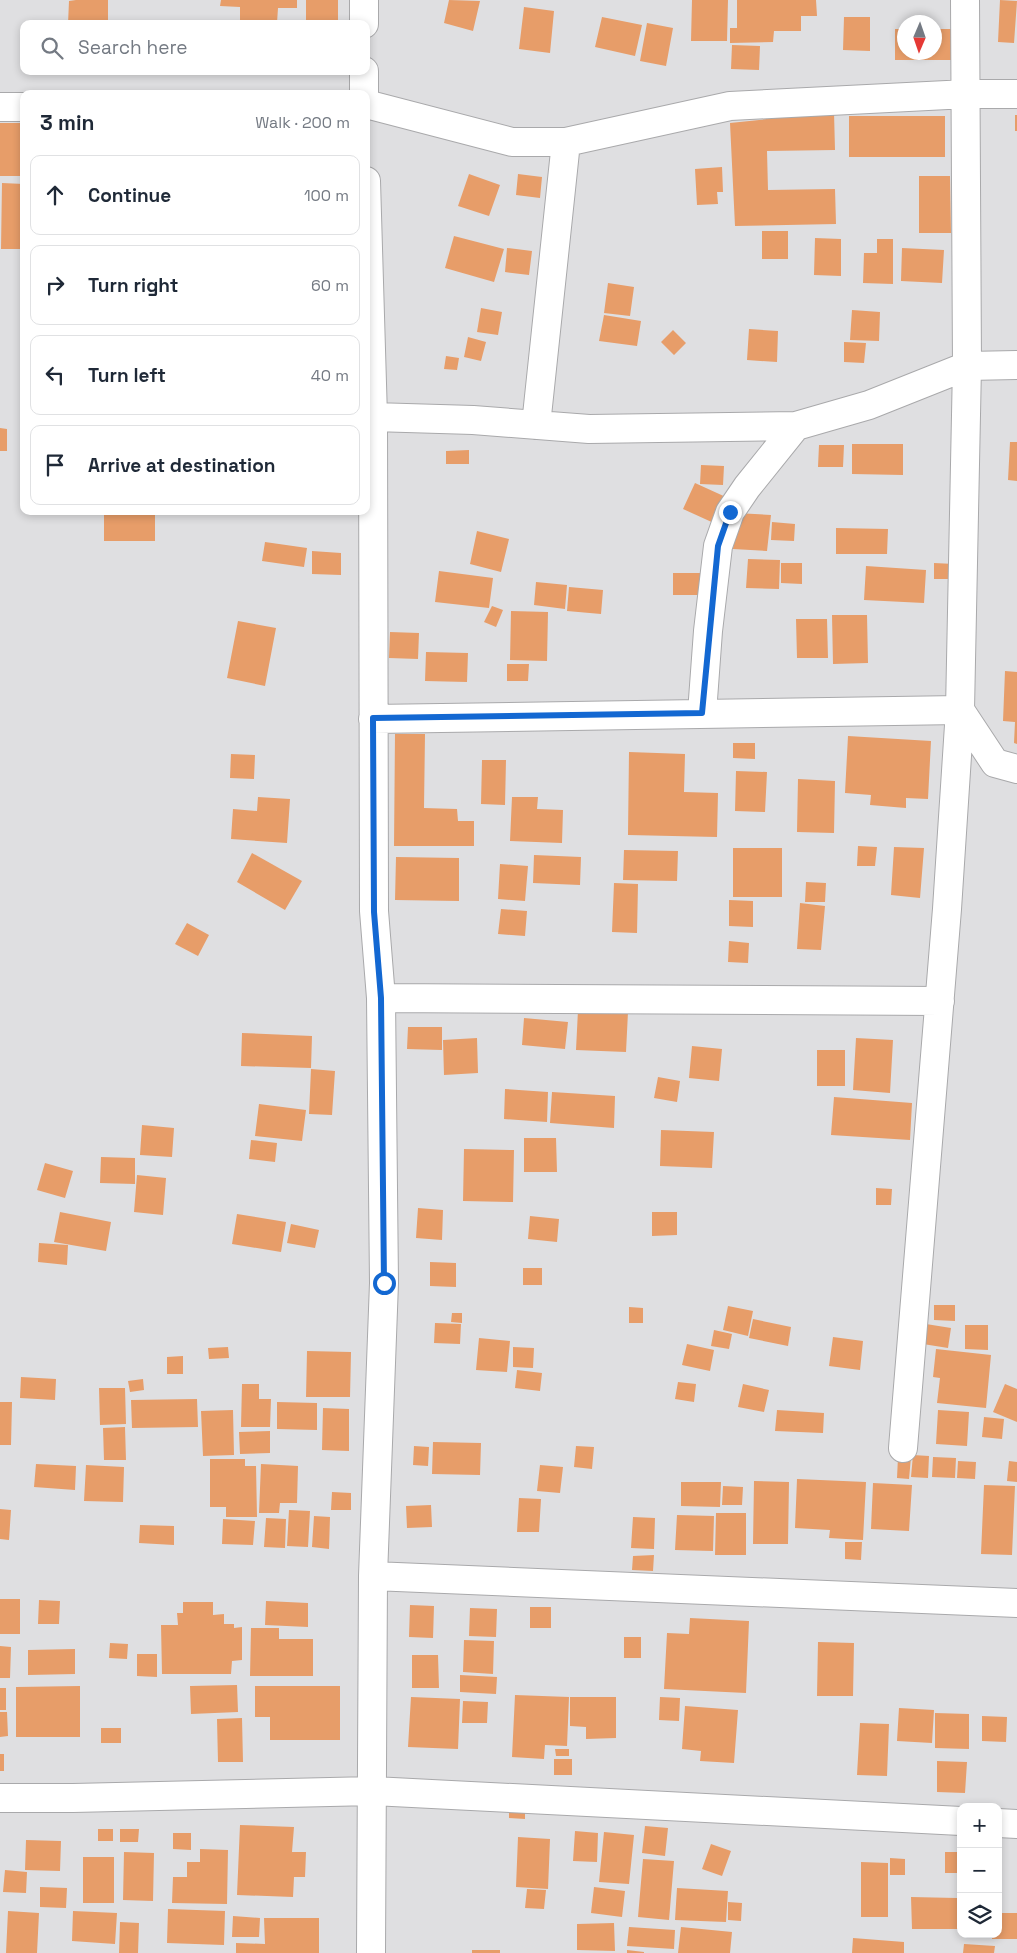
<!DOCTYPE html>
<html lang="en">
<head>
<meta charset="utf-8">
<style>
	body { margin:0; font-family:"Space Grotesk",sans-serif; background:#f6f6f7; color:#1f2937 }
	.controls { position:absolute; right:15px; bottom:15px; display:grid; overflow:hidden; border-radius:10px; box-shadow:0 2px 8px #0003 }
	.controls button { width:45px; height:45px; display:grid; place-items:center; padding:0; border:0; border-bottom:1px solid #e0e1e3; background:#fff; color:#1f2937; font:25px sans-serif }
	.compass { position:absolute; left:897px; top:15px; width:45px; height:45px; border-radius:50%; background:#fff; box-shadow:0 2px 8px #0003; rotate:182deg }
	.stop { position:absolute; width:15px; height:15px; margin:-11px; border:4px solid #1368d2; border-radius:50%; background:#fff }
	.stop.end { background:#1368d2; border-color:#fff; box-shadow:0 1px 5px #0008 }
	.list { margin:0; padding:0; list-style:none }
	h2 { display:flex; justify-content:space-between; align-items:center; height:65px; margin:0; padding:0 20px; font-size:21px }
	h2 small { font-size:16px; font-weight:400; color:#747a83 }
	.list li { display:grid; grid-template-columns:32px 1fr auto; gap:15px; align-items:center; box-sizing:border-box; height:80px; margin:0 10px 10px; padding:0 10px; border:1px solid #e0e1e3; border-radius:10px }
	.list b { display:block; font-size:19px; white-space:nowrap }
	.list em { font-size:16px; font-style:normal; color:#747a83 }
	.icon { flex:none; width:28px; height:28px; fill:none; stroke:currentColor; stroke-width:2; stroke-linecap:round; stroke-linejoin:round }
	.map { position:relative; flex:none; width:1017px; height:1953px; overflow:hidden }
	.search { position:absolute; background:#fff; box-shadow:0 2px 8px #0003; left:20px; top:20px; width:350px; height:55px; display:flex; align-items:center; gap:12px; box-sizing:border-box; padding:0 18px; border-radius:10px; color:#747a83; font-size:19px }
	.panel { position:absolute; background:#fff; box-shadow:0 2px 8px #0003; left:20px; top:90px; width:350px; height:425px; border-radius:10px }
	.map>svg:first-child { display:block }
	.building { fill:#e79d69 }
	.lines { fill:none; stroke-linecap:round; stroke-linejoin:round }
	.street-casing { stroke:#a9a9ab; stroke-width:30 }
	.street { stroke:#fff; stroke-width:28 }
	.route { stroke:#1368d2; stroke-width:6 }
</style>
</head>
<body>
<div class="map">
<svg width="1017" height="1953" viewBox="0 0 1017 1953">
	<rect width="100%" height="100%" fill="#dfdfe1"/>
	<path class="building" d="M76,0h32v24h-40l1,-23z
		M221,0h76v8h-19l-1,15 -37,-2v-14l-20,-1z
		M306,0h32v24h-32z
		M449,0l31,1 -7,30 -29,-8z
		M692,0h36l-1,41h-36z
		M737,0h79l1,16h-16v15h-27l-1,11 -43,1v-15h7z
		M1000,0l17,1 -3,42 -16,-1z
		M524,7l30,4 -4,42 -31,-4z
		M602,17l40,8 -7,31 -40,-9z
		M844,17h26v34l-27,-1z
		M647,23l26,5 -7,38 -26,-5z
		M895,29h9v23h30v-23h19v31h-58z
		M732,45l28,1 -1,24 -28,-1z
		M834,112l1,38 -68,1 1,39 67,-1 1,35 -101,2 -5,-103z
		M1015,115h2v16h-2z
		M849,116h96v41h-96z
		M0,123h24v53h-24z
		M722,167l1,25h-6l1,12 -21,1 -2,-36z
		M469,174l31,11 -11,31 -31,-10z
		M518,174l24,3 -2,21 -24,-3z
		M919,176h31l1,57h-32z
		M2,183l22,1v65h-23z
		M762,231h26v28h-26z
		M454,236l50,13 -10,33 -49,-14z
		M815,238l26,1v37l-27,-1z
		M877,239h16v45l-30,-1 1,-30h13z
		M507,248l25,3 -3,24 -24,-3z
		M902,248l42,2 -2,33 -41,-2z
		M608,283l26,4 -4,29 -26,-3z
		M481,308l21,4 -4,23 -21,-3z
		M852,310l28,2 -1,29 -29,-1z
		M604,315l37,6 -4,25 -38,-5z
		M749,329l29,2 -1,31 -30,-2z
		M673,330l13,13 -12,12 -13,-13z
		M468,337l18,5 -5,19 -17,-4z
		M844,342l22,1 -2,20 -20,-1z
		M446,356l13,2 -2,12 -13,-1z
		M0,428l7,1v22h-7z
		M1010,442h7v39l-9,-1z
		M852,444h51v31l-51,-1z
		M819,445h25l-1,22h-25z
		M469,450v14h-23v-13z
		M701,465l23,1 -1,19 -23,-1z
		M695,483l33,15 -12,26 -33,-15z
		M104,511h51v30h-51z
		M736,513l35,2 -4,36 -34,-2z
		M772,522l23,2 -1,17 -23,-1z
		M836,528l52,1 -1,25h-51z
		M477,531l32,8 -8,33 -31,-8z
		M265,542l42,6 -3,19 -42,-6z
		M312,551l29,2v22l-29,-1z
		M748,559l32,1 -1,29 -33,-1z
		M781,563h21v21l-21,-1z
		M934,563l20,1v15h-20z
		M866,566l60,4 -2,33 -60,-3z
		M439,571l54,7 -4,30 -54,-6z
		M673,573h31v22h-31z
		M536,582l31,3 -2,24 -31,-4z
		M569,587l34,3 -2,24 -34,-3z
		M492,606l11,4 -7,17 -12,-5z
		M511,611l37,1 -1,49 -37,-1z
		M832,615h35l1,48 -35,1z
		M796,619h31l1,39h-31z
		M238,621l38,7 -11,58 -38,-8z
		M390,632l29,1 -1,26 -29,-1z
		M426,652l42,1 -1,29 -42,-1z
		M507,664h22l-1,17h-21z
		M1005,671l12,1v72l-3,-1 1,-21 -12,-1z
		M395,734h30l-1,74 33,1 1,12h16v25h-80z
		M848,736l83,5 -3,58 -22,-1v10l-36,-3 1,-10 -26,-2z
		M733,743h22v16l-22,-1z
		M629,752l56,2 -1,38 34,1 -1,44 -89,-2z
		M231,754l24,1 -1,24 -24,-1z
		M482,760h24l-1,45 -24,-1z
		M736,771l31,1 -2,40 -30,-1z
		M798,779l37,2 -1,52 -37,-1z
		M258,797l32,2 -3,44 -56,-4 2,-30 24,2z
		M512,797h26l-1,12 26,1 -1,33 -52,-2z
		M858,846l19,1 -2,19h-18z
		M894,847l30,1 -4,50 -29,-3z
		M733,848h49v49h-49z
		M624,850l54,1 -1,30 -54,-1z
		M252,853l50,28 -17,29 -48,-28z
		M534,855l47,2 -1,28 -47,-2z
		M396,857l63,1v43l-64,-1z
		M500,864l28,2 -3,35 -27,-2z
		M806,882l20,1 -1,19h-20z
		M614,883l24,1 -1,49 -25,-1z
		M729,900l24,1v26l-24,-1z
		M800,903l25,3 -4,44 -24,-1z
		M501,909l26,2 -2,25 -27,-2z
		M187,923l22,12 -11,21 -23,-12z
		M729,941l20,2 -1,20 -20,-1z
		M578,1010l50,2 -2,40 -50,-2z
		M524,1018l44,4 -3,27 -43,-4z
		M408,1027h34v23l-35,-1z
		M242,1033l70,3 -1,32 -70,-2z
		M477,1038l1,35 -34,2 -1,-35z
		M856,1038l37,2 -3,53 -37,-3z
		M692,1046l30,3 -3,32 -30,-3z
		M817,1050h28v36h-28z
		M311,1069l24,2 -3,44 -23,-1z
		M658,1077l22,4 -3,21 -23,-4z
		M505,1089l43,3 -1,30 -43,-3z
		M552,1092l63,4 -1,32 -64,-5z
		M834,1097l78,6 -2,37 -79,-5z
		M259,1104l47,6 -4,31 -47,-5z
		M142,1125l32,3 -2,29 -32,-2z
		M661,1130l53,2 -2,36 -52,-2z
		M524,1138h32l1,34h-33z
		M251,1140l26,3 -2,19 -26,-3z
		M464,1149l50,1 -1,52 -50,-1z
		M101,1157l34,1v26l-35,-1z
		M45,1163l28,8 -8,27 -28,-8z
		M137,1175l29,3 -3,37 -29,-3z
		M876,1188l16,1 -1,16h-15z
		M418,1208l25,2 -1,30 -26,-2z
		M60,1212l51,10 -5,29 -52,-9z
		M652,1212h25v23l-25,1z
		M237,1214l49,8 -5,30 -49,-8z
		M530,1216l29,3 -2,23 -29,-3z
		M291,1224l28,6 -4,18 -28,-5z
		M39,1243l29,2 -1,20 -29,-3z
		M430,1262l26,1v24l-26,-1z
		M523,1268h19v17h-19z
		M934,1305h21v16l-21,-1z
		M728,1306l25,5 -5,25 -25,-6z
		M629,1307l14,1v15h-14z
		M452,1313h10v10l-11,-1z
		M753,1319l38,8 -3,19 -39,-8z
		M435,1323l26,1 -1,20 -26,-1z
		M926,1324l25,4 -3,20 -25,-4z
		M965,1325h23v25l-23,-1z
		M714,1330l18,4 -3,15 -18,-3z
		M833,1337l30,4 -3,29 -31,-4z
		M479,1338l31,3 -3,31 -31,-2z
		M687,1344l27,6 -4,21 -28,-6z
		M228,1347l1,11 -20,1 -1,-11z
		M513,1347l21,1 -1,20 -20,-1z
		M936,1349l55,6 -5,53 -49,-5 3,-25 -7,-1z
		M307,1351l44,1 -1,45h-44z
		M183,1356v18h-16v-17z
		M517,1370l25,3 -2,18 -25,-3z
		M21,1377l35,2 -1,21 -35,-2z
		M143,1379l1,11 -14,2 -2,-11z
		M678,1382l18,2 -2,18 -19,-3z
		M242,1384h17v15h12l-1,28h-29z
		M743,1384l26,6 -5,22 -26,-5z
		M1005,1384l12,5v33l-24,-10z
		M99,1388h26l1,36 -26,1z
		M197,1399l1,28 -66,1 -1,-28z
		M0,1402h12l-1,43h-11z
		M277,1402l40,1v27l-40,-1z
		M323,1408l26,1v42l-27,-1z
		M233,1410l1,45 -31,1 -2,-45z
		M777,1410l47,3 -1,20 -48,-2z
		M938,1410l31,2 -2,34 -31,-2z
		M984,1417l20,2 -2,20 -20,-2z
		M125,1427l1,33h-22l-1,-32z
		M270,1431v22l-30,1 -1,-22z
		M433,1442l48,1 -1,32 -48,-1z
		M414,1446l15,1 -1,19 -15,-1z
		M576,1446l18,1 -2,22 -18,-2z
		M913,1455l16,1 -1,22 -17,-1z
		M898,1457h13l-2,22 -12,-1z
		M933,1457l23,1 -1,20 -23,-1z
		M210,1459h35v7h11l1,51h-31v-10h-16z
		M958,1461l18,1 -1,17 -18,-1z
		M1009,1461l8,1v20l-10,-1z
		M36,1464l40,2 -1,24 -41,-3z
		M261,1464l37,2 -1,37h-17l-1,10h-20z
		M86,1465l38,2 -1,35 -39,-1z
		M540,1465l23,2 -3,26 -23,-2z
		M797,1479l69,3 -3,58 -34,-2 1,-8 -35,-2z
		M754,1481l35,1 -1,62h-35z
		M681,1482h40l-1,25 -39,-1z
		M873,1483l39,2 -3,46 -38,-2z
		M984,1485l31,1 -3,69 -31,-1z
		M723,1486l20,1 -1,18h-20z
		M332,1492l19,1v17h-20z
		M519,1498l22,1 -2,33h-22z
		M431,1505l1,22 -25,1 -1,-22z
		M0,1509l11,1 -2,30 -9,-1z
		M289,1510l21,1 -2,36 -21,-1z
		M716,1513h30v42h-31z
		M677,1515l37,1 -1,35 -38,-1z
		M314,1516l16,1 -1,32 -17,-2z
		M633,1517l22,1 -1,31 -23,-1z
		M266,1518l20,1 -1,29 -21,-1z
		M223,1519l32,2 -2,24 -31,-1z
		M140,1525l34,1v19l-35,-2z
		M845,1542h17l-1,18 -16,-1z
		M654,1555l-1,16 -21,-1 1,-14z
		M0,1599h20v35h-20z
		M39,1600l21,1 -1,23h-21z
		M266,1601l42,2v24l-43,-2z
		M183,1602h30v13l11,-1v10h10v4l8,-1v33l-10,1 -1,13h-69l-1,-49h17l-1,-12h6z
		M410,1605l24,1 -1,32 -24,-1z
		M530,1607h21v21h-21z
		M470,1608l27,1 -1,28 -27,-1z
		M690,1618l59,3 -3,72 -82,-4 3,-56 22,1z
		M251,1628h28v11h34v37h-63z
		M624,1637h17v21h-17z
		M464,1640l30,1 -1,33 -30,-2z
		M818,1642l36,1 -1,53h-36z
		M110,1643l18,1 -1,15 -18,-1z
		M0,1646l11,1 -1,31h-10z
		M75,1649v25l-47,1v-25z
		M137,1654h20v23l-20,-1z
		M412,1655h26l1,33h-27z
		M460,1675l37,2 -1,17 -36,-2z
		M237,1685l1,27 -47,2 -1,-28z
		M80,1686v51h-64v-50z
		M255,1686h85v54h-70v-23h-15z
		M0,1688h6v22h-6z
		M515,1695l54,2 -2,49 -22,-1 -1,14 -32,-2z
		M411,1697l49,2 -2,50 -50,-2z
		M570,1697h46v41l-30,1v-12l-16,-1z
		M660,1697l20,1 -1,23 -20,-1z
		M463,1701l25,1 -1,21h-25z
		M685,1706l53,4 -4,53 -34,-2 1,-10 -19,-2z
		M899,1708l35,2 -2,33 -35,-2z
		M0,1712h7l1,24 -8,1z
		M935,1713l34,1v35l-34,-1z
		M982,1716l25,1 -1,25 -24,-1z
		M242,1718l1,44h-25l-1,-43z
		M860,1723l29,1 -2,52 -30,-1z
		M101,1728h20v15h-20z
		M555,1749h14v7h-13z
		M0,1754h4v17h-4z
		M554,1759h18v16h-18z
		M937,1761l30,1 -2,31 -28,-1z
		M509,1807h16v12l-16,-1z
		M240,1825l54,2 -2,25h14l-1,25h-11l-1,20 -56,-2z
		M645,1826l23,2 -3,28 -23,-3z
		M98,1829h15v12h-15z
		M120,1829h19l-1,13h-18z
		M575,1831l23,2 -1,29 -24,-1z
		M604,1832l30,3 -5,49 -30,-2z
		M173,1833h18v17l-18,-1z
		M518,1837l32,2 -2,50 -32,-2z
		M26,1840l35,1 -1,30 -35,-1z
		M711,1844l20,7 -9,25 -20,-7z
		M200,1849l28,1 -1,54 -55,-1 1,-26h14v-15h13z
		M124,1852l30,1 -1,48 -30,-1z
		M945,1852h16v21h-16z
		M83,1857h31v46h-31z
		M890,1858l15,1v16h-15z
		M643,1859l31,2 -5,59 -31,-3z
		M861,1862l27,1v54h-27z
		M5,1870l22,2 -1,21 -23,-1z
		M40,1887l27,1 -1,20 -26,-1z
		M594,1887l31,4 -3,26 -31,-4z
		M677,1888l51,3 -2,31 -51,-2z
		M527,1889l19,1 -2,19 -19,-1z
		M911,1897l46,1 1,31h-46z
		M728,1902l14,1 -1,18 -13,-1z
		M168,1909l57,2 -1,34 -57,-2z
		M8,1911l31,2 -2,40h-31z
		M73,1911l44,2 -2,31 -43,-3z
		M998,1913h19v26h-25v-5h6z
		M233,1916l27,2 -1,19h-27z
		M264,1918h55v35h-83v-10l29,1z
		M120,1922l19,1 -1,30h-19z
		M614,1923l1,28 -38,-1v-26z
		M629,1927l46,3 -1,19 -47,-3z
		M681,1927l51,5 -2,21h-52z
		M853,1938l51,4v11h-52z
		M964,1944l31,2 -1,7h-31z
		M472,1950h28v3h-28z
		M627,1950l17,2v1h-17z"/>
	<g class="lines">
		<defs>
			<path id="street" d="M364,0v24
				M364,71v23
				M366,104l146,38h54l164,-36 237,-12h50
				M0,107h24
				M366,181l7,236 1,494 7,87 3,285 -11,293 -2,377
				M373,417l100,3 116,9 207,-3 73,-21 98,-39 50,-1
				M536,425l30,-283
				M702,713l6,-82 10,-85 12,-34 17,-25 49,-61
				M373,719l587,-9 35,53 22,6
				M381,998l559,3
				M903,1448l44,-539 13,-199 7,-344 -2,-366
				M373,1576l644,27
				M0,1798h73l300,-7 588,30
				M998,1823l19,1"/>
		</defs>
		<use href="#street" class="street-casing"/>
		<use href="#street" class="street"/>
	</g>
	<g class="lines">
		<path class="route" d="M384,1283l-3,-285 -7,-86 -1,-194 329,-5 16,-167 12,-34"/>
	</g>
</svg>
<div class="controls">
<button>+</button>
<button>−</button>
<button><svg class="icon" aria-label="layers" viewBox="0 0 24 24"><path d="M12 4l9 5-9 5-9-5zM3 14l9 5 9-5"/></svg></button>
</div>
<svg class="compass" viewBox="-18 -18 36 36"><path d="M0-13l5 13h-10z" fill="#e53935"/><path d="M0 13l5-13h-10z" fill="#747a83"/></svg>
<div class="stop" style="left:384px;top:1283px"></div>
<div class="stop end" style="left:730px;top:512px"></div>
<div class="search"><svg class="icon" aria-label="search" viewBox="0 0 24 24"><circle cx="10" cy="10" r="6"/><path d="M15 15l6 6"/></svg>Search here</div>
<section class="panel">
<h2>3 min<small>Walk · 200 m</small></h2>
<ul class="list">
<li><svg class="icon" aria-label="ahead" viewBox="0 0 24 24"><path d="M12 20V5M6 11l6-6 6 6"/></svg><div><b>Continue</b></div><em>100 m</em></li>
<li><svg class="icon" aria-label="right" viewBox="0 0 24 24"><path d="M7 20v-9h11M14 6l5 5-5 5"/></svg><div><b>Turn right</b></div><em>60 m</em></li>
<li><svg class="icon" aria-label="left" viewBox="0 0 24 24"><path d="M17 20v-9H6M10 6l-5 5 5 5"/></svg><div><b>Turn left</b></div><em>40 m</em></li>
<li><svg class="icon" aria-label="arrive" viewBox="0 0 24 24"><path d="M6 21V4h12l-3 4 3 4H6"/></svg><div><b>Arrive at destination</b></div></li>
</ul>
</section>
</div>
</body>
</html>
